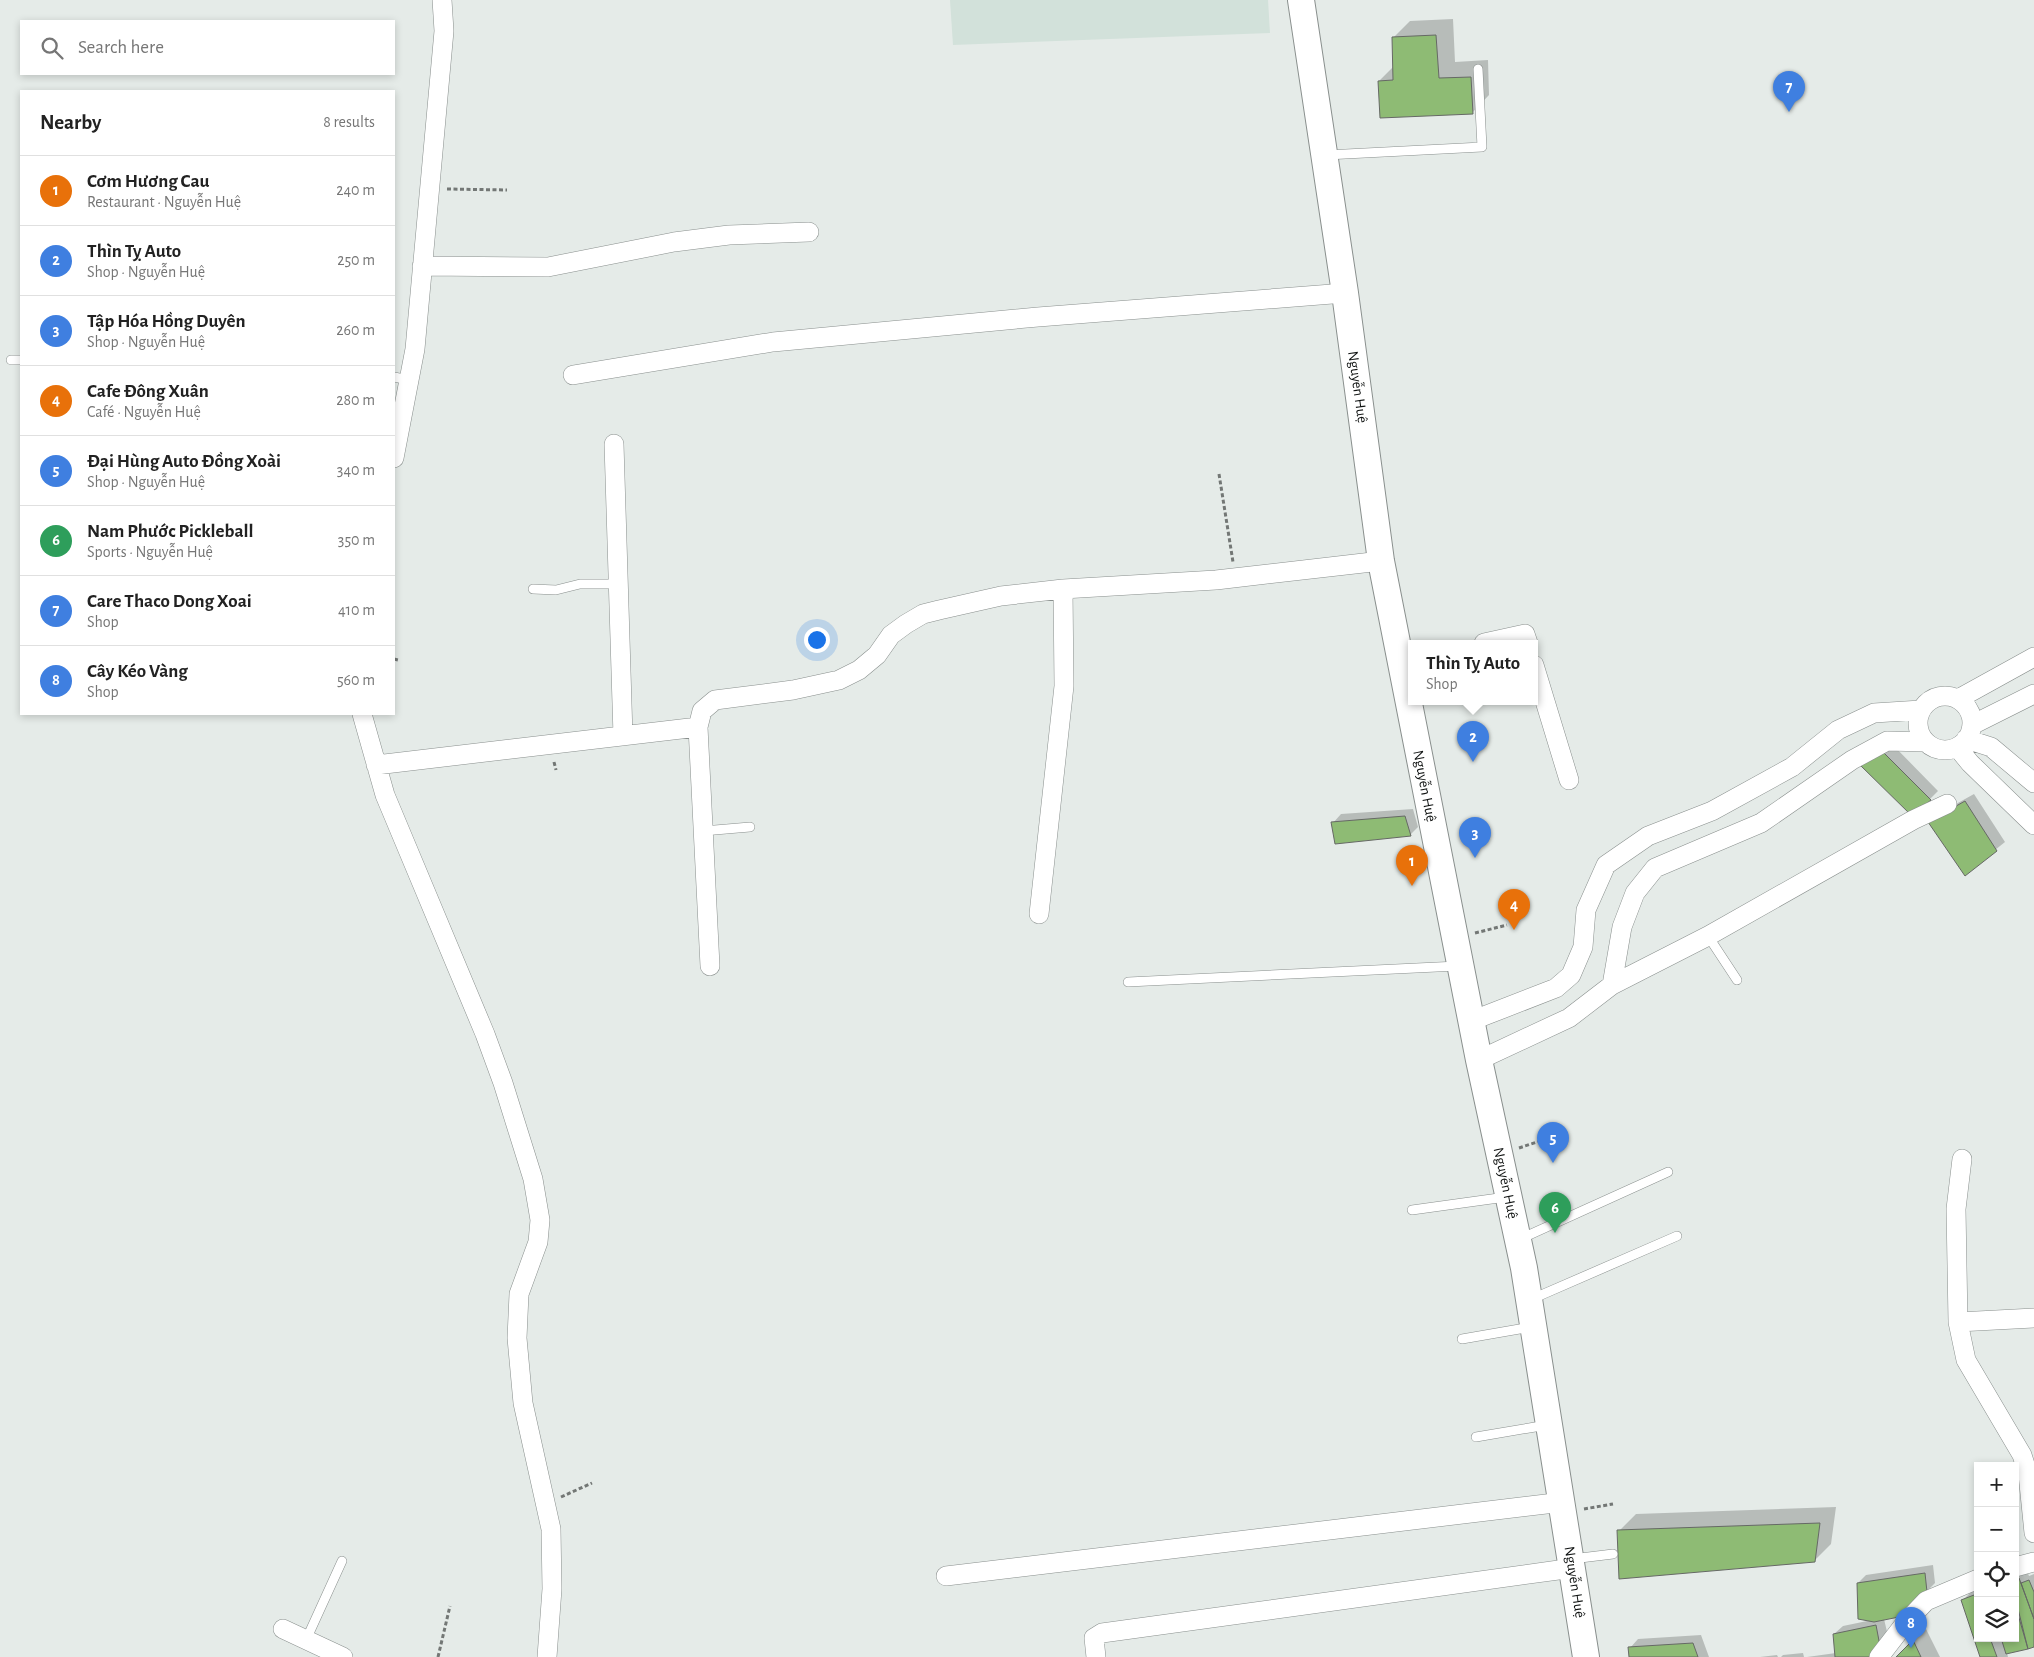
<!DOCTYPE html>
<html lang="en">
<head>
<meta charset="utf-8">
<style>
	body { margin:0; font-family:"Alegreya Sans",sans-serif; background:#f6f6f6; color:#222 }
	.controls { position:absolute; right:15px; bottom:15px; display:grid; overflow:hidden; border-radius:0px; box-shadow:0 2px 8px #0003 }
	.controls button { width:45px; height:45px; display:grid; place-items:center; padding:0; border:0; border-bottom:1px solid #e0e0e0; background:#fff; color:#222; font:25px sans-serif }
	.you { position:absolute; left:816px; top:639px; width:18px; height:18px; margin:-12px; border:4px solid #fff; border-radius:50%; background:#1a73e8; box-shadow:0 0 0 8px #1a73e833 }
	.badge { display:grid; place-items:center; width:32px; height:32px; border-radius:50%; background:#d93025; color:#fff; font-size:16px; font-weight:700 }
	.pin { position:absolute; translate:-50% -41px; filter:drop-shadow(0 1px 2px #0008) }
	.pin::after { content:''; position:absolute; top:26px; width:18px; height:15px; background:inherit; clip-path:polygon(0 0,100% 0,50% 100%) }
	.popup { position:absolute; left:1408px; top:640px; width:130px; height:65px; box-sizing:border-box; display:grid; place-content:center; border-radius:0px; background:#fff; filter:drop-shadow(0 1px 4px #0005); font-size:16px; white-space:nowrap; color:#767676 }
	.popup b { font-size:19px; color:#222 }
	.popup::after { content:''; position:absolute; left:50%; top:100%; margin-left:-10px; border:10px solid transparent; border-top-color:#fff }
	.list { margin:0; padding:0; list-style:none }
	h2 { display:flex; justify-content:space-between; align-items:center; height:65px; margin:0; padding:0 20px; font-size:21px }
	h2 small { font-size:16px; font-weight:400; color:#767676 }
	.list li { display:grid; grid-template-columns:32px 1fr auto; gap:15px; align-items:center; box-sizing:border-box; height:70px; padding:0 20px; border-top:1px solid #e0e0e0 }
	.list b { display:block; font-size:19px; white-space:nowrap }
	.list p { margin:0; font-size:16px; white-space:nowrap; color:#767676 }
	.list em { font-size:16px; font-style:normal; color:#767676 }
	.icon { flex:none; width:28px; height:28px; fill:none; stroke:currentColor; stroke-width:2; stroke-linecap:round; stroke-linejoin:round }
	.map { position:relative; flex:none; width:2034px; height:1657px; overflow:hidden }
	.search { position:absolute; background:#fff; box-shadow:0 2px 8px #0003; left:20px; top:20px; width:375px; height:55px; display:flex; align-items:center; gap:12px; box-sizing:border-box; padding:0 18px; border-radius:0px; color:#767676; font-size:19px }
	.panel { position:absolute; background:#fff; box-shadow:0 2px 8px #0003; left:20px; top:90px; width:375px; height:625px; border-radius:0px }
	.map>svg:first-child { display:block }
	.built { fill:#d2e1da }
	.shadow { fill:#0003 }
	.building { fill:#8ebb74; stroke:#666965 }
	.lines { fill:none; stroke-linecap:round; stroke-linejoin:round }
	.lane-casing { stroke:#898f8d; stroke-width:10 }
	.street-casing { stroke:#898f8d; stroke-width:20 }
	.secondary-casing { stroke:#898f8d; stroke-width:28 }
	.path { stroke:#737775; stroke-width:3; stroke-dasharray:4 2.5; stroke-linecap:butt }
	.lane { stroke:#fff; stroke-width:9 }
	.street { stroke:#fff; stroke-width:19 }
	.secondary { stroke:#fff; stroke-width:26 }
	.labels { text-anchor:middle; stroke-width:5; stroke-linejoin:round; paint-order:stroke }
	.street-label { font-size:15px; fill:#0e1110; stroke:#fff }
</style>
</head>
<body>
<div class="map">
<svg width="2034" height="1657" viewBox="0 0 2034 1657">
	<rect width="100%" height="100%" fill="#e5ebe8"/>
	<path class="built" d="M950,0h318l2,33 -317,12z"/>
	<path class="shadow" d="M1453,19l2,43 33,-2 1,35 -17,18 -93,-32 15,-15 -1,-28 17,-17z
		M1891,743l47,48 -8,8 -69,-35z
		M1974,794l31,48 -40,32 -27,-60z
		M1413,809l5,18 -8,8 -77,-12 8,-9z
		M1836,1507l-5,37 -17,17 -195,-30 17,-17z
		M1933,1565l2,18 -9,9 -42,27 4,17 -12,21h-69l29,-4 -2,-19 9,-8 29,-6 -14,-37 8,-8z
		M2027,1571l2,5 5,-2v72l-27,7 1,4h-27l-18,-57 8,-8 7,-3v49h37v-60l6,-5z
		M1926,1629l14,28h-43z
		M1701,1635l8,22h-79v-9l8,-9z
		M1803,1653l1,4h-23l2,-2z
		M1777,1655l1,2h-18z"/>
	<path class="building" d="M1436,35l3,43 32,-1 2,37 -93,4 -2,-37 15,-1 -1,-43z
		M1882,751l49,49 -19,16 -53,-52z
		M1965,801l32,50 -32,25 -37,-54z
		M1405,816l6,20 -76,8 -4,-22z
		M1820,1523l-5,39 -196,17 -2,-49z
		M1925,1573l2,19 -28,25 -25,5 -16,-3 -1,-36z
		M2019,1578l15,41v28l-6,2 -13,-52v-18z
		M2029,1580l5,12v27l-13,-36z
		M1974,1595l4,10v33h12l7,19h-17l-19,-57z
		M2015,1604l13,45 -22,5 -5,-16h14z
		M1876,1625l4,21 -6,11h-39l-2,-23z
		M1913,1640l8,17h-25z
		M1693,1643l5,14h-69l-1,-10z"/>
	<g class="lines">
		<defs>
			<path id="lane" d="M1326,155l156,-8 -4,-78
				M11,360h10
				M394,377l15,3
				M533,589l23,1 24,-6h38
				M703,831l47,-4
				M1708,936l29,44
				M1128,982l330,-16
				M1412,1210l94,-13
				M1520,1239l148,-67
				M1532,1299l145,-63
				M1462,1339l69,-12
				M1476,1437l71,-12
				M1572,1559l41,-5
				M306,1640l36,-79"/>
			<path id="street" d="M422,266l126,1 126,-25 55,-7 80,-3
				M573,375l200,-33 265,-25 307,-24
				M614,444l9,292
				M394,458l21,-109 29,-318 -2,-31
				M1484,643l41,-9 3,9
				M1534,665l35,115
				M1918 723a27 27 0 1 1 54 0a27 27 0 1 1-54 0Z
				M1958,699l76,-42
				M362,714l23,81 100,239 18,49 30,96 7,41 -2,22 -19,52 -2,44 6,65 28,126 1,60 -5,68
				M1972,725l62,-31
				M1966,739l25,8 43,36
				M1957,747l13,16 64,62
				M376,765l322,-38
				M1039,914l25,-228 -1,-97
				M710,966l-12,-239 4,-16 13,-11 78,-10 46,-10 20,-10 18,-15 14,-20 15,-11 17,-10 16,-4 62,-14 62,-7 153,-9 165,-19
				M1612,985l96,-49 205,-116 34,-16
				M1471,1021l85,-33 15,-13 12,-28 3,-37 20,-45 42,-29 64,-25 80,-44 46,-37 36,-17 47,-3
				M1479,1060l90,-42 43,-33 10,-58 13,-34 20,-25 106,-45 91,-63 35,-19 39,1
				M1962,1159l-6,50 2,113 8,38 56,95 6,19 6,59
				M1958,1322l76,-4
				M2015,1567l19,-5
				M946,1576l617,-74
				M283,1629l60,28
				M1096,1657l-2,-19 8,-5 471,-65
				M1879,1657l27,-35 20,-21 52,-22"/>
			<path id="secondary" d="M1301,0l44,293 36,268 98,499 45,208 62,389"/>
		</defs>
		<use href="#lane" class="lane-casing"/>
		<use href="#street" class="street-casing"/>
		<use href="#secondary" class="secondary-casing"/>
		<path class="path" d="M447,189l60,1
			M1219,474l14,88
			M394,659l4,1
			M554,762l2,8
			M1475,933l32,-8
			M1519,1148l30,-10
			M561,1497l31,-14
			M1584,1509l29,-5
			M438,1657l12,-51"/>
		<use href="#lane" class="lane"/>
		<use href="#street" class="street"/>
		<use href="#secondary" class="secondary"/>
	</g>
	<g class="labels">
		<g class="street-label">
			<text transform="translate(1358 387) rotate(82)" y="5">Nguyễn Huệ</text>
			<text transform="translate(1425 786) rotate(79)" y="5">Nguyễn Huệ</text>
			<text transform="translate(1506 1183) rotate(78)" y="5">Nguyễn Huệ</text>
			<text transform="translate(1575 1582) rotate(81)" y="5">Nguyễn Huệ</text>
		</g>
	</g>
</svg>
<div class="controls">
<button>+</button>
<button>−</button>
<button><svg class="icon" aria-label="locate" viewBox="0 0 24 24"><circle cx="12" cy="12" r="6"/><path d="M12 2v4M12 18v4M2 12h4M18 12h4"/></svg></button>
<button><svg class="icon" aria-label="layers" viewBox="0 0 24 24"><path d="M12 4l9 5-9 5-9-5zM3 14l9 5 9-5"/></svg></button>
</div>
<div class="you"></div>
<div class="pin badge" style="left:1412px;top:886px;background:#e8710a">1</div>
<div class="pin badge" style="left:1473px;top:762px;background:#3f7fe0">2</div>
<div class="popup"><b>Thìn Tỵ Auto</b>Shop</div>
<div class="pin badge" style="left:1475px;top:858px;background:#3f7fe0">3</div>
<div class="pin badge" style="left:1514px;top:930px;background:#e8710a">4</div>
<div class="pin badge" style="left:1553px;top:1163px;background:#3f7fe0">5</div>
<div class="pin badge" style="left:1555px;top:1233px;background:#2e9e5b">6</div>
<div class="pin badge" style="left:1789px;top:112px;background:#3f7fe0">7</div>
<div class="pin badge" style="left:1911px;top:1648px;background:#3f7fe0">8</div>
<div class="search"><svg class="icon" aria-label="search" viewBox="0 0 24 24"><circle cx="10" cy="10" r="6"/><path d="M15 15l6 6"/></svg>Search here</div>
<section class="panel">
<h2>Nearby<small>8 results</small></h2>
<ul class="list">
<li><span class="badge" style="background:#e8710a">1</span><div><b>Cơm Hương Cau</b><p>Restaurant · Nguyễn Huệ</p></div><em>240 m</em></li>
<li><span class="badge" style="background:#3f7fe0">2</span><div><b>Thìn Tỵ Auto</b><p>Shop · Nguyễn Huệ</p></div><em>250 m</em></li>
<li><span class="badge" style="background:#3f7fe0">3</span><div><b>Tập Hóa Hồng Duyên</b><p>Shop · Nguyễn Huệ</p></div><em>260 m</em></li>
<li><span class="badge" style="background:#e8710a">4</span><div><b>Cafe Đông Xuân</b><p>Café · Nguyễn Huệ</p></div><em>280 m</em></li>
<li><span class="badge" style="background:#3f7fe0">5</span><div><b>Đại Hùng Auto Đồng Xoài</b><p>Shop · Nguyễn Huệ</p></div><em>340 m</em></li>
<li><span class="badge" style="background:#2e9e5b">6</span><div><b>Nam Phước Pickleball</b><p>Sports · Nguyễn Huệ</p></div><em>350 m</em></li>
<li><span class="badge" style="background:#3f7fe0">7</span><div><b>Care Thaco Dong Xoai</b><p>Shop</p></div><em>410 m</em></li>
<li><span class="badge" style="background:#3f7fe0">8</span><div><b>Cây Kéo Vàng</b><p>Shop</p></div><em>560 m</em></li>
</ul>
</section>
</div>
</body>
</html>
